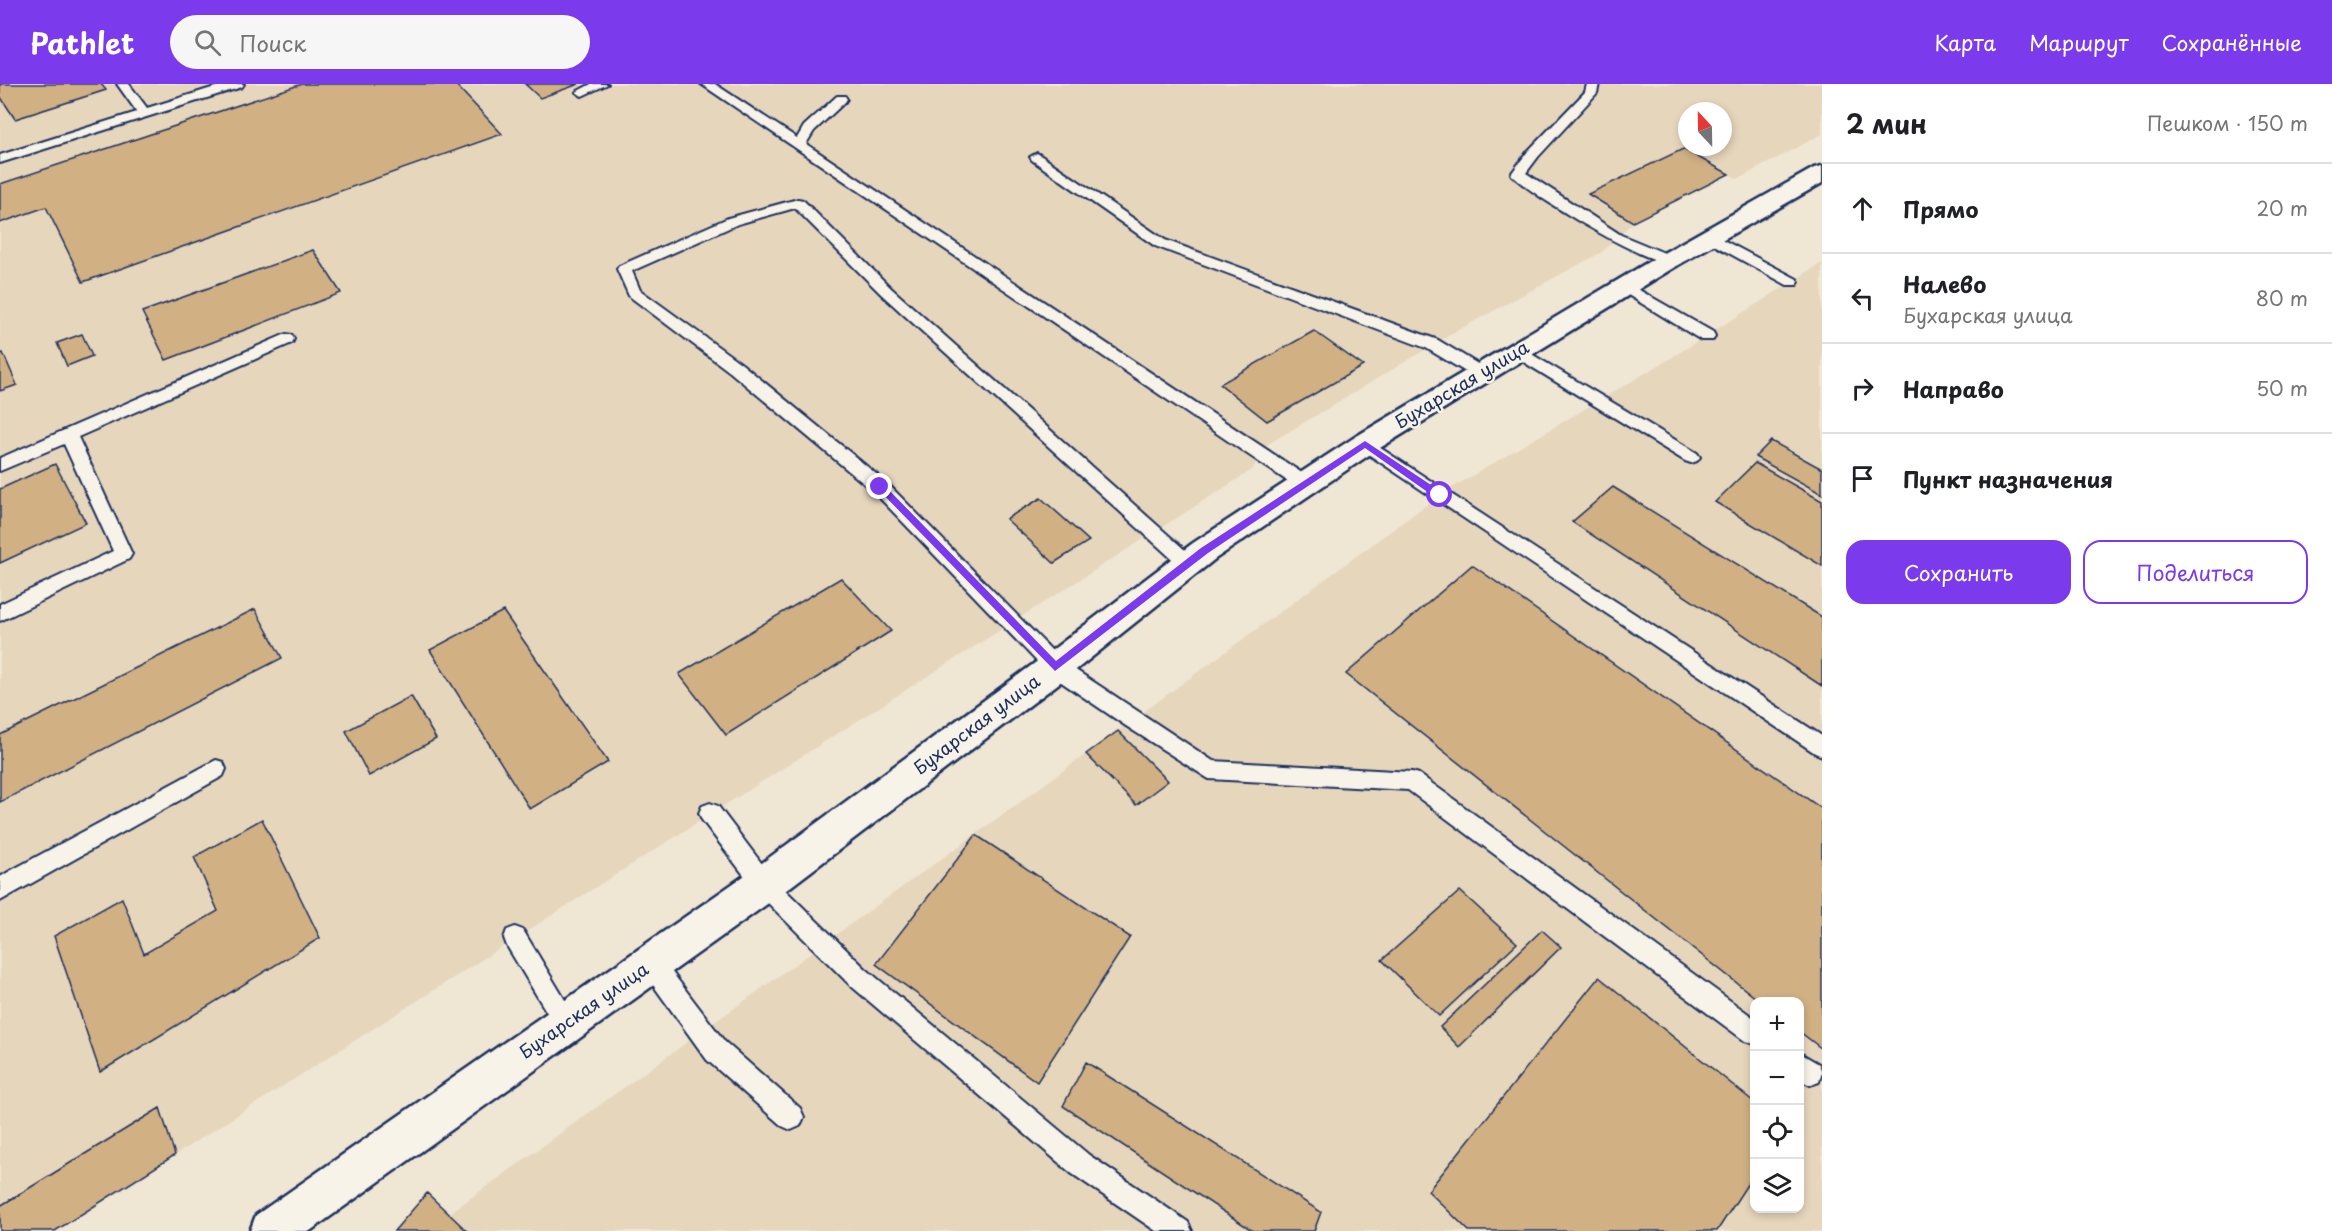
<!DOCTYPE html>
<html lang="ru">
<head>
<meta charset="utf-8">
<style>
	body { margin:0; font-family:"Playpen Sans",sans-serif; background:#f6f6f6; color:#202124 }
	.controls { position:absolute; right:18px; bottom:18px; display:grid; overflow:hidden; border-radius:12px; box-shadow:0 3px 9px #0003 }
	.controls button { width:54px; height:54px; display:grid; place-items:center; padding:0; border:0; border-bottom:2px solid #e0e0e0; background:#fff; color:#202124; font:30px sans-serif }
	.compass { position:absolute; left:1678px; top:18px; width:54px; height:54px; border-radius:50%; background:#fff; box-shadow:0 3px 9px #0003; rotate:338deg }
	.stop { position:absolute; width:18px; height:18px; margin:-14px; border:4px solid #7c3aed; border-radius:50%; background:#fff }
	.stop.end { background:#7c3aed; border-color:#fff; box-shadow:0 2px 6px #0008 }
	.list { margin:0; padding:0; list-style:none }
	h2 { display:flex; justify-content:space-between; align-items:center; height:78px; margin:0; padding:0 24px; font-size:26px }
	h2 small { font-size:20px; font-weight:400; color:#757577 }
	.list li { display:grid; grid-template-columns:39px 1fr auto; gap:18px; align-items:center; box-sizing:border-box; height:90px; padding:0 24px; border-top:2px solid #e0e0e0 }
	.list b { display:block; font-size:22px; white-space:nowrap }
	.list p { margin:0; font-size:20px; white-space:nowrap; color:#757577 }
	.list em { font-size:20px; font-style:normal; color:#757577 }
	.actions { display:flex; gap:12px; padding:18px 24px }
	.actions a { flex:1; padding:14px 0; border:2px solid #7c3aed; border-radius:18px; text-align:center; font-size:21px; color:#7c3aed }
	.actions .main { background:#7c3aed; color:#fff }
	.icon { flex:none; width:33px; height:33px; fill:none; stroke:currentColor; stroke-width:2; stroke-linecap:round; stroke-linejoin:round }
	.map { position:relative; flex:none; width:1822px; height:1147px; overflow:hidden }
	header { display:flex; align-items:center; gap:36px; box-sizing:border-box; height:84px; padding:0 30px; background:#7c3aed; color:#fff }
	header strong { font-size:28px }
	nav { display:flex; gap:33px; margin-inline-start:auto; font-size:21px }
	.search { width:420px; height:54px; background:#f6f6f6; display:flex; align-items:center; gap:15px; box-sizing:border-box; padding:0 21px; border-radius:33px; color:#757577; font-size:22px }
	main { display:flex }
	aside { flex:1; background:#fff }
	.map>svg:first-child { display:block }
	.built { fill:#e6d6bc; fill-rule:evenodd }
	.building { fill:#d1b084; stroke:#1b2f5e; stroke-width:1.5 }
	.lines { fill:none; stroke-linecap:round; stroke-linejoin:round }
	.lane-casing { stroke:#1b2f5e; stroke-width:4 }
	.street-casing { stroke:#1b2f5e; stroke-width:5 }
	.lane { fill:#f7f3e8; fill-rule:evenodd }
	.street { fill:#f7f3e8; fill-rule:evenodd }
	.route { fill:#7c3aed }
	.labels { text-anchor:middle; stroke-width:5; stroke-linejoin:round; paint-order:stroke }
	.street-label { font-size:18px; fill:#1b2f5e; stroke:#f7f3e8 }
</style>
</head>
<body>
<header>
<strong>Pathlet</strong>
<div class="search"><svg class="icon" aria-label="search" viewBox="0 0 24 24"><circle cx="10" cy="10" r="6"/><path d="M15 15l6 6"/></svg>Поиск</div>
<nav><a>Карта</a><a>Маршрут</a><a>Сохранённые</a></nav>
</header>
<main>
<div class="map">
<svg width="1822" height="1147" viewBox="0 0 1822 1147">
	<rect width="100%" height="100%" fill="#efe6d4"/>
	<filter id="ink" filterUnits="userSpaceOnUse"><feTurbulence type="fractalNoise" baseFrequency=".0167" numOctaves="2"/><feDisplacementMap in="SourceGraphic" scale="12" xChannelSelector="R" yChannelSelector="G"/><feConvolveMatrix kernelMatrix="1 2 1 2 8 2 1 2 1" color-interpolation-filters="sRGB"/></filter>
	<g filter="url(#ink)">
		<path class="built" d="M0,0h1822v50l-84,45 -9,-5 -96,48 -31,30 -144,78 -193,116 -13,24 -1197,761h-55zM1687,27h36v36h-36z
			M1822,179v968h-1397l605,-436 410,-300 231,-137zM1754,918h46v206h-46z"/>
		<path class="building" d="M0,0h101l5,6 -91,29 -15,-23z
			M302,0h153l47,50 -419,148 -37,-75 -46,16v-39z
			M525,0h54l-39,14z
			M1683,65l46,25 -96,48 -45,-28z
			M313,166l28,43 -175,67 -24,-48z
			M1314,247l49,35 -96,55 -47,-37z
			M82,250l10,22 -25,10 -10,-23z
			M3,269l14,32 -17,6v-37z
			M1771,357l51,28v25l-67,-37z
			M1755,379l67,38v65l-107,-64z
			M55,380l31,59 -86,40v-74z
			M1613,403l209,130v69l-250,-164z
			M1041,414l48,43 -35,22 -48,-44z
			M1472,481l350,244v240l-22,-17v-30h-39l-415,-328z
			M841,494l50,53 -165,104 -47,-61z
			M255,525l27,49 -282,144v-67z
			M503,527l105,151 -78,47 -100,-159z
			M411,612l25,43 -67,37 -23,-45z
			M1118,647l50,50 -32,24 -50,-51z
			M262,735l58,119 -220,134 -46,-136 68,-38 22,56 74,-43 -24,-54z
			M976,751l154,102 -93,145 -161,-118z
			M1460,807l57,52 -78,73 -57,-56z
			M1542,846l19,17 -102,100 -19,-20z
			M1599,893l155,125v72l-37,57h-248l-41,-40z
			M1086,978l235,150 -7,19h-61l-190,-125z
			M160,1024l15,47 -120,76h-55v-25z
			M427,1109l40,38h-73z"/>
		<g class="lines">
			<defs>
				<path id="lane" d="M117,0h12l18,24 78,-24h19l-2,3 -242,76v-8l137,-43z
					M591,0h17l-26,12 -6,-4z
					M701,0h14l82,54 7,-12 33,-30h8l2,3 -2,3 -31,29 -8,13 505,335 3,5 -3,5 -6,1 -6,-1z
					M1587,0h12l-2,9 -59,64 -12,16 95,62 53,22 2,3 -2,3c-21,6 -147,-70 -163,-89l17,-23 57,-59z
					M1037,69l128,87 273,100 48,29 2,4 -2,4h-12l-48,-29 -271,-102 -123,-86 -2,-3z
					M798,115l5,1 88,88 303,270 3,5 -3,5 -6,2 -6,-2 -301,-274 -86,-86 -57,16 -106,47 8,19 102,74 144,118 176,179 151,100 199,11 7,2 335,244v26l-9,-3 -337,-251 -199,-11 -83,-53 -78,-53 -174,-181 -144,-120 -101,-76 -12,-27 2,-3 109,-48z
					M1710,149l87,46 2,3 -2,3h-10l-82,-45 -2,-3z
					M1625,198l88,50 2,4 -2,4h-12l-81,-50 -3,-3 3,-3z
					M286,250l6,1 2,4 -2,4 -214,94 54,117 -3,5 -129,62v-17l113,-53 -49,-107 -64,27v-13z
					M1518,262l179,107 3,4 -3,4 -6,2 -6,-2 -173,-106 -2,-4 2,-4z
					M1365,354l457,298v20l-7,-3 -456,-305 -2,-4 2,-4z
					M216,676l7,2 3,7 -3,7 -223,125v-24l10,-6z
					M710,719l8,3 54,71 94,92 223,186 99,67 4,9h-36l-85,-58 -221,-188 -94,-94 -54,-71 -3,-7 3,-7z
					M515,843l8,3 51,85 4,8 -4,8 -8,4 -8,-4 -51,-85 -3,-8 3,-8z
					M651,868l8,3 66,87 75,66 4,9 -4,9 -9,4 -9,-4 -75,-66 -64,-89 -4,-8 4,-8z
					M1800,969l19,11 3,8 -3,10 -9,3 -10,-5z"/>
				<path id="street" d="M1822,82v17l-144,82 -303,186 -160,108 -148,118 -290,220 -467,334h-60l6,-16 495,-344 292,-214 150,-114 162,-106 305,-182 154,-87z"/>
			</defs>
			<use href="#lane" class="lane-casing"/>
			<use href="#street" class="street-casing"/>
			<use href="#lane" class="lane"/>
			<use href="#street" class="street"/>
		</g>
	</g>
	<path class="route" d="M1365,357l78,52v5h-7l-71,-50 -157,105 -153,118 -179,-184 4,-4 3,1 173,177 145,-113z"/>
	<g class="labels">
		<g class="street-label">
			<text transform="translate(1462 301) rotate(-31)" y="6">Бухарская улица</text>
			<text transform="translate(977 641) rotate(-37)" y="6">Бухарская улица</text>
			<text transform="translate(584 927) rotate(-35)" y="6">Бухарская улица</text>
		</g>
	</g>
</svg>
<div class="controls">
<button>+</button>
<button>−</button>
<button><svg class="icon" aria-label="locate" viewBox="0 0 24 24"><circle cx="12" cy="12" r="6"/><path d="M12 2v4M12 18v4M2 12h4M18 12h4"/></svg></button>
<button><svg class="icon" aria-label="layers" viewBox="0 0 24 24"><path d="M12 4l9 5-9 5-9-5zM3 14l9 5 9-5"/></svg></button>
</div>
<svg class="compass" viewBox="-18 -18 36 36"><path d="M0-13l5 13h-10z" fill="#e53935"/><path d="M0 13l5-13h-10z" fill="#757577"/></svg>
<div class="stop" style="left:1440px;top:411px"></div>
<div class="stop end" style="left:880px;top:403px"></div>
</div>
<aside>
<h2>2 мин<small>Пешком · 150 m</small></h2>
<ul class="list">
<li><svg class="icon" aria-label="ahead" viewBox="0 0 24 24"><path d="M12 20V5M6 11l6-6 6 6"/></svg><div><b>Прямо</b></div><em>20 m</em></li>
<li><svg class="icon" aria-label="left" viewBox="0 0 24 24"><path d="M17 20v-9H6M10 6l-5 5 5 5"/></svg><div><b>Налево</b><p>Бухарская улица</p></div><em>80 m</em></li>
<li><svg class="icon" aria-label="right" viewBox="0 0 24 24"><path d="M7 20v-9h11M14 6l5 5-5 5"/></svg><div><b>Направо</b></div><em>50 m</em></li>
<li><svg class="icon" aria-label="arrive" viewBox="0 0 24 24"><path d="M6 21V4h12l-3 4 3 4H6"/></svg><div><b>Пункт назначения</b></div></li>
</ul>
<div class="actions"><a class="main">Сохранить</a><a>Поделиться</a></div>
</aside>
</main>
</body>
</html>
